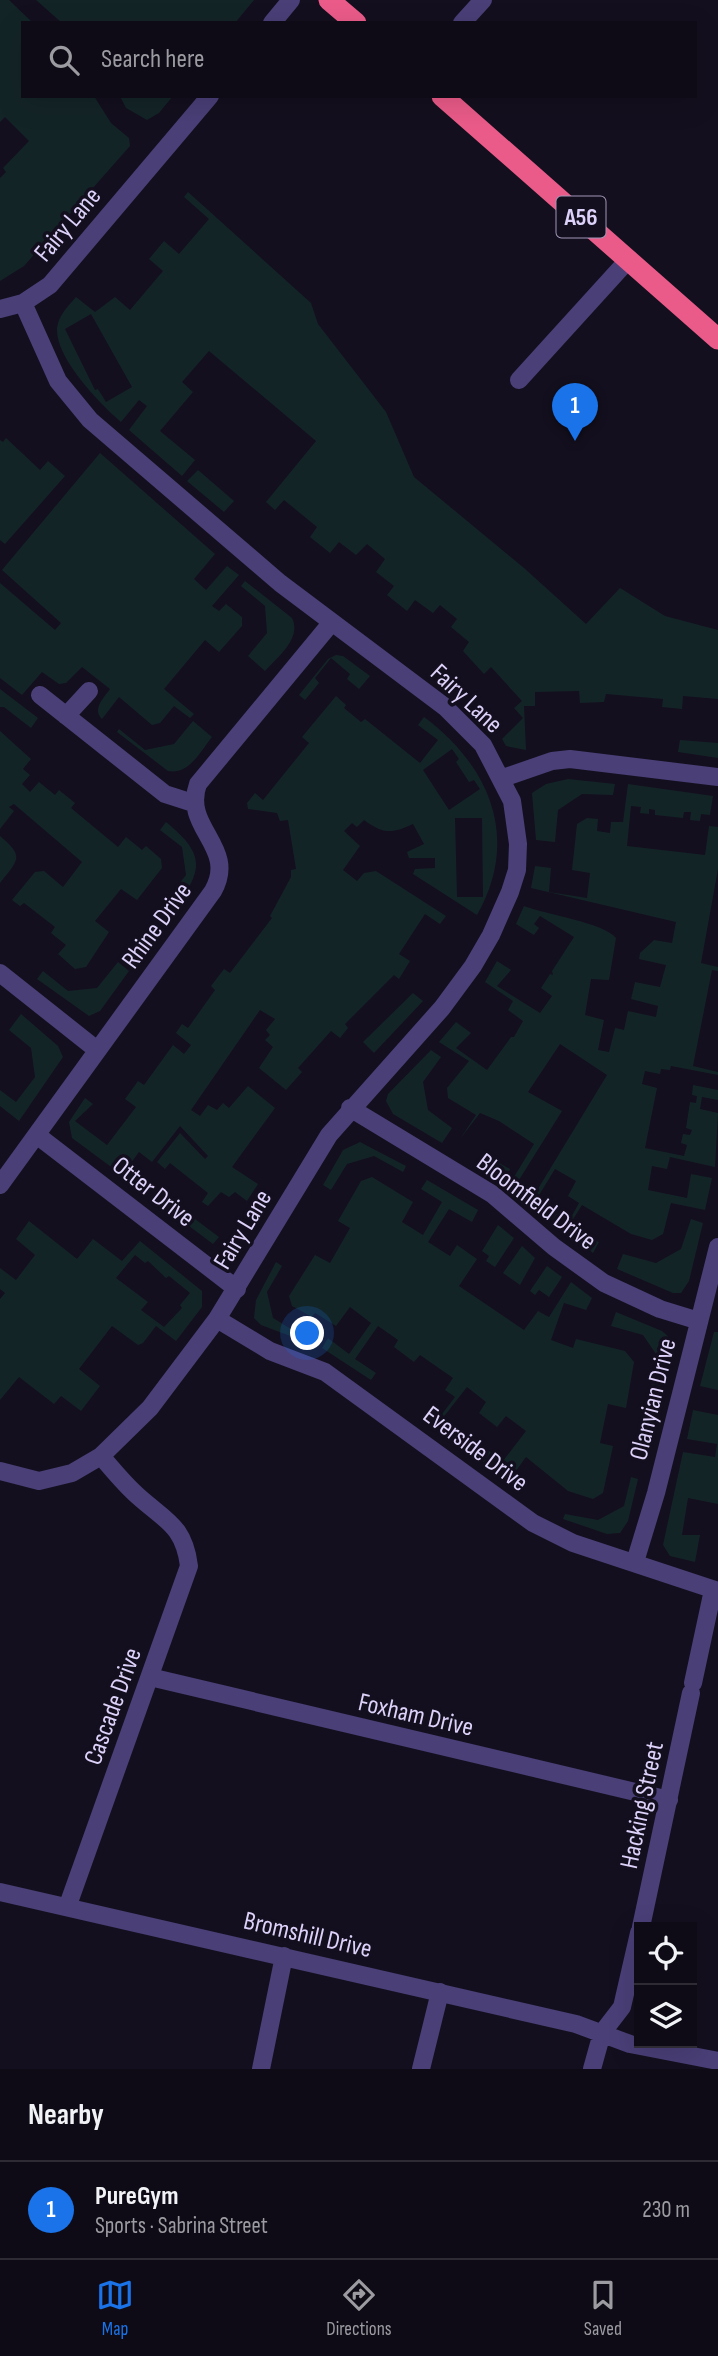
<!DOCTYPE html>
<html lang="en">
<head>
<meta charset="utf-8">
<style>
	body { margin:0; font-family:"Sofia Sans Condensed",sans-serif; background:#1d1923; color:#f1f3f6 }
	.controls { position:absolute; right:21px; bottom:21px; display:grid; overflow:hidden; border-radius:0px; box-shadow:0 7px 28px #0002 }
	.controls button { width:63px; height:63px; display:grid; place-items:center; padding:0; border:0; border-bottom:2px solid #2f2b35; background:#0f0b16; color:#f1f3f6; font:35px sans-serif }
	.you { position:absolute; left:308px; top:1334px; width:24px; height:24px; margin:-18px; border:5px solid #fff; border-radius:50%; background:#1a73e8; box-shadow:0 0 0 10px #1a73e833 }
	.badge { display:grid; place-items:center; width:46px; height:46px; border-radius:50%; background:#1a73e8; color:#fff; font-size:23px; font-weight:700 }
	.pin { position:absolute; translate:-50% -58px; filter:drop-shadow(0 2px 4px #0008) }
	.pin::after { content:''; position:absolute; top:37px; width:24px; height:21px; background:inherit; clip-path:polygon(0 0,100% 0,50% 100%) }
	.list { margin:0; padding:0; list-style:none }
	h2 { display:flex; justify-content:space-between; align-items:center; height:91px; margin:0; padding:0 28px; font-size:30px }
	h2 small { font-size:23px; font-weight:400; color:#9b9ba1 }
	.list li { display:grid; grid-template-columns:46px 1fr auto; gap:21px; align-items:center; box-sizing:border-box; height:98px; padding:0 28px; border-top:2px solid #2f2b35 }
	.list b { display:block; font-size:26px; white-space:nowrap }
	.list p { margin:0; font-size:23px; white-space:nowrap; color:#9b9ba1 }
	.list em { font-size:23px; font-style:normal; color:#9b9ba1 }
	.icon { flex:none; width:38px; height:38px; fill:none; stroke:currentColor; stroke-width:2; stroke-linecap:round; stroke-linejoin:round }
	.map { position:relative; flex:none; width:718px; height:2069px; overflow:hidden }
	.search { position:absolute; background:#0f0b16; box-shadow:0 7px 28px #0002; left:21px; right:21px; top:21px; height:77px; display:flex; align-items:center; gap:18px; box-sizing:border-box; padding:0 24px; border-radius:0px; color:#9b9ba1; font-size:26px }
	.sheet { height:189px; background:#0f0b16 }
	nav { display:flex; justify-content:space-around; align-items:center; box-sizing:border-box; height:98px; border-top:2px solid #2f2b35; background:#0f0b16; font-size:19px; color:#9b9ba1 }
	nav a { display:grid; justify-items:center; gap:4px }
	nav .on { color:#1a73e8 }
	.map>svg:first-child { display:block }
	.green { fill:#132427; fill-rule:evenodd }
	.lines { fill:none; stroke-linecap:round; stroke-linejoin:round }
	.minor { stroke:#4a3f77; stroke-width:18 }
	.highway { stroke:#ea5b89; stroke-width:21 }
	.labels { text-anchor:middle; stroke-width:7; stroke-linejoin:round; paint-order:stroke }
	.shield { fill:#140f1e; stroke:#a097b7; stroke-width:2 }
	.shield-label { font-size:24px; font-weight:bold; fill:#dcd1f9 }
	.street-label { font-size:26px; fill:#dcd1f9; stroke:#140f1e }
</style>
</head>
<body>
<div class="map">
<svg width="718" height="2069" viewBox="0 0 718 2069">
	<rect width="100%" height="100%" fill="#140f1e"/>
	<path class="green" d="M0,0h9l24,23h-10v73h71l17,27 18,15 1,8 -106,120 -24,15v-103l6,-6 -3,-4 26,-27 -24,-24 -5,5z
		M36,0h218l-19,23h-173z
		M120,96h53l-14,17 -12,7 -21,-12z
		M188,192l123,111 7,21 68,88 28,65 110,91 62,56 34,-36 45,28 53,14v69l-35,-3 -1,13 -20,-2 1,-8 -57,-5 -2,8 -24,1 -1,-12 -44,1v14h-11l2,44 -20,-4 -4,-7 21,-21 -9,-10 8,-7 -31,-34 -7,7 -21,-23 6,-9 -18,-15 6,-8 -17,-14 -7,8 -18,-13 -8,11 -20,-16 7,-9 -18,-14 9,-13 -18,-15 -11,11 -17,-13 -9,11 -20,-16 7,-10 -33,-27 -9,10 -9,-8 50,-61 -107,-90 -27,31 11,10 -33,39 35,29 -13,16 -53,-46 18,-24 -8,-6 -18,22c-21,-18 -65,-63 -64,-93 1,-13 11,-23 19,-32l19,15 20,-15 15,13 33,-39 -14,-12 15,-18 15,13 30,-35 -25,-22zM91,314l41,73 -26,15 -8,-13 -3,1 -30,-61z
		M6,438l34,32 8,-9 17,15 -60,68 -5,-4v-100l3,2z
		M100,453l115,101 -21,25 12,11 21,-24 12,9 -27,31 7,5 7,-7 16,13v9l-23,26 -14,-12 -41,49 30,25 -4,4 -16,-12 -14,17 -8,2 -33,-28 -17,22c-10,-10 1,-20 8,-30l-28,-22 -16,16 -7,1 -17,-12 -20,23 -22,-17v-95l55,47 6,-7 -59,-53z
		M198,470l36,31 -10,11 -37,-31z
		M245,581l47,37c10,20 -14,39 -27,53l-17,-15 19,-23 -2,-27 -24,-20z
		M336,655l7,1 27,20 -11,13 -12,-10 3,-5 -19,-16 -16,20 4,5 -14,17 -6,-5 29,-36z
		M0,689l38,29 -7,10 -27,-21h-4z
		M336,696l10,9 -2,3 17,14 4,-3 55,44 18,-23 -20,-15 6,-8c67,50 96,122 53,198l-64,-41 2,-5 20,-1v-10h-26l-2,-6 17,-8 -11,-20c-21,10 -30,10 -49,-4l-7,7 -5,-4 -8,8 16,15 -17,24 14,11 7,-8 12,-2 70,45 -6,8 -15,-10 -26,40 11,7 -11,18 -5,-4 -49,49 3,4 -8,10 -9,-7 -33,37 4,4 -16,18 -27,-22 14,-21 -8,-7 5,-5 -4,-5 9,-11 -15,-9 -69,100 9,6 8,-11 9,5 6,-7 6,5 19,-22 27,22 -43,59 26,17 -11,17 -12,-9 -6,5 -8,-5 -13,14 -6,-4 6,-9 -38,-30 -5,6 -8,-7 23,-29 25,26 3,-3 -28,-30 -28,36 -13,-10 -17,23 -50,-37 -3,-16 16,-24 8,6 -18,17 32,24 29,-38 -11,-8 13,-18 6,4 29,-40 11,9 7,-9 -15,-12 6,-9 6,4 27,-38 -4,-4 13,-17 6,4 42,-55 -2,-2 21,-39v-7l5,-1 -8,-49 -8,1 -3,-8 -29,-4 -1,-6 8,-10 8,7 46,-57 -7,-6zM452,749l7,10 -3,3 13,20 5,-2 6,9 -31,21 -26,-40zM455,818h27l1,79h-26z
		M193,721l19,16c-12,15 -23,38 -44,34l-51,-39 2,-3 26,21 29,-6z
		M0,731l31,28 -8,10 7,6 -8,9 8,8 9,-10 16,13 4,-5 16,13 -4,5 47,39 8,-10 16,13 4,-4 15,13 1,9 -25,32 -16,-11 -26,32 14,11 -23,35 -11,2 -17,-15 8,-9 -15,-12 4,-6 -31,-24 -4,3 -8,-6 23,-28 9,-1 19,16 19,-25 -68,-58 -5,3 5,4 -14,18z
		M680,740l38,3v15l-40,-6z
		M568,779l47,5 -2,11 -31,-1 -24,16 -3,32 -19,-2 -4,-47 14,-9z
		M628,784l85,12 -3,19 -9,-1 -1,7 -10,-1 1,-8h-7l-1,6 -28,-3v-5l-6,-1v5l-9,-1 1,-6 -10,-1 -4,40 78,9 4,-29 9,1v42l-17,94 17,4v4l-6,-1 -19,96 25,6v3l-47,-9 -1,4 -9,-1 -1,5 -15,-3 -3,13 15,4 -12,60 39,8 3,-11 -6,-2 2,-9 7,1 2,-5 -6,-2 4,-26 6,1 1,-7 -5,-1 1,-10 25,5v10l-16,-3 -2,12 18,4 -3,54 -45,-10 -3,12 -15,-3 -4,24 39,8 4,-24 21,4 -7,32 -34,-7 -8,31 -11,6 -21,-6 -49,-29 -12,19 10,9 19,9 -6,11 -29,-23 15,-27 -11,-7 8,-15 -21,-12 -19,31 22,14 -4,7 -24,-19 77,-127 -47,-31 -32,48 34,19 -48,77 -21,-14 6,-11 11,6 -2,5 6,3 20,-33 -35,-23 -19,-8 -20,26 16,-24 -28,-17 -1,-10 22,-27 -30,-19 17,-20 15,11 -15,15 31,22 24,-33h3l9,-16 -15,-11 5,-9 -28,-19 12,-21 14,9 -14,16 43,27 12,-17 -11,-8 9,-14 3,1 -1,-4 22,-34 -34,-21 -6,8 5,4 -5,7 -18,-11 8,-18c20,8 81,17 92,32l-7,42 -18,-1 -6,36 19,5 -6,30 11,2 6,-24 9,2 4,-19 28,6 2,-11 -27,-7 4,-17 25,5 6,-22 -27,-6 1,-6 14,-13 18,3 4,-21 -145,-34 4,-22 16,2 -2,24 38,6 3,-25 -18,-3 5,-46 10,-6 11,1 -1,12 13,2 1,-11h12z
		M166,822c39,32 38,47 9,86l-9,-8 20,-25 -4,-28 -22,-17z
		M0,836c25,21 18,24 0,47z
		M118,962l11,9 -29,40 -11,5 -52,-37 6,-8 25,20 29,-3z
		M413,993l10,8 -49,52 -11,-11z
		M21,1014l37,32 5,11 -44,64 -19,-15v-16l16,12 19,-25 -4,-29 -22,-18z
		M431,1050l10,7 -18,25 5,28 24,18 -10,15 -49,-29 -7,-13 2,-7z
		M360,1142l46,24 -3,6 -29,-16 -27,8 -16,26 -8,-5 20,-35z
		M372,1177l41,25 -11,20 21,13 19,-33 -21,-13 6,-9 51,30 -6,12 -23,-13 -21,33 22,14 7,-11 20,14 -18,27 65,44 14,-19 11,6 22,-35 21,16 -6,12 -22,-7 -13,37 22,8 3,-9 49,12 9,11 -8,46 -18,-4 -8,39 13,3 -10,47 -10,6 -25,-8 -42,-34 -13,18 11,8 -5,7 -44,-34 8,-9 20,14 23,-30 -20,-15 -9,11 -18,-14 7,-11 -19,-15 -25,32 21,15 -6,10 -24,-18 22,-29 -10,-7 8,-12 -33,-23 -6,7 -20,-15 4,-7 -20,-14 -23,33 21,14 -5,7 -49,-32 6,-10 21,16 22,-31 -21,-16 -14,19 -21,-13 -3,4 -20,-11 -3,-10 26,-41 15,8 20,-35 -12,-7 23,-40z
		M191,1216l28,21 -6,7 -28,-21z
		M691,1219l12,4 -14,58 -8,12h-8l-56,-24 6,-15 33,9 25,-14z
		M29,1221l48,38 16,-20 29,22 18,-20 62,50v16l-26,34 -20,-15 -13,17 -5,2 -26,-19 -33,43 21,17 -19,25 -20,-15 -7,8 -35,-27 -19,23v-101l5,-6 -5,-4v-21l16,12 19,-25 -19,-16zM135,1255l10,8 3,-2 18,17 3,-2 21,17 -10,12 2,3 -18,19 -23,-17 7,-8 -32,-24z
		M498,1225l16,13 -19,29 -9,-6 3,-5 -7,-5z
		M522,1246l13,12 -15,27 -17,-12z
		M276,1262l6,4 -15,26 6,26 28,17 -3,4 -37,-14 -7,-7 2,-18z
		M547,1266l15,11 -13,20 -10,-7 -4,5 -5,-4z
		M616,1312l46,19 8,7v14l-10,37 -9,-2 7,-30 -15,-22 -32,-9z
		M714,1332h4v58l-18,-4z
		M693,1410l25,5v89l-30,-6 -6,37h18l-5,27 -25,-6 -7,-11 20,-93 32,5 2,-13 -30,-5z
		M631,1477l7,2 -10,42 -8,12 -13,1 -44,-15 2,-5 33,6 26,-14z"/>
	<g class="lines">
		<path class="minor" d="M272,23l19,-23
			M462,23l21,-23
			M0,309l23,-6 27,-18 160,-189
			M519,380l110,-121
			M40,695l125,99 28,9
			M66,716l23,-25
			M503,778l49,-17 18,-2 148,18
			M0,973l97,77
			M350,1108l142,86 62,53 50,36 56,26 39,12
			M38,1136l199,153
			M0,1185l213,-294c25,-44 -31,-63 -15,-107l134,-162
			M217,1319l53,32 55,21 208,151 40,20 145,48
			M0,1471l39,10 33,-8 29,-17 49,-48 67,-89 112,-184 113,-127 31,-42 18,-31 19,-43 7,-22 1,-26 -6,-43 -29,-56 -38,-38 -165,-124 -190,-163 -32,-39 -35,-78
			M635,1562l21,-69 62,-246
			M150,1677l519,123
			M693,1683l20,-93
			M0,1892l576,132 54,20 88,17
			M68,1905l121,-339c-5,-40 -23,-45 -50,-69 -14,-12 -26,-27 -38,-41
			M641,1927l50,-234
			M261,2069l23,-113
			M421,2069l19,-77
			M592,2069l10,-36 20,-26 17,-74"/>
		<path class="highway" d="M329,0l27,23
			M442,96l276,243"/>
	</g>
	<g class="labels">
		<rect class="shield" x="556.5" y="196.5" width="49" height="41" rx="5"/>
		<g class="shield-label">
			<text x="581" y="225">A56</text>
		</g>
		<g class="street-label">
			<text transform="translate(67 224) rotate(-50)" y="9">Fairy Lane</text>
			<text transform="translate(467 698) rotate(43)" y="9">Fairy Lane</text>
			<text transform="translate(156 925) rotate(-54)" y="9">Rhine Drive</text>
			<text transform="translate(154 1191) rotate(38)" y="9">Otter Drive</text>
			<text transform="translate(537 1201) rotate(37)" y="9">Bloomfield Drive</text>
			<text transform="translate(242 1229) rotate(-59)" y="9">Fairy Lane</text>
			<text transform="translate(652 1399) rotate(-76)" y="9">Olanyian Drive</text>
			<text transform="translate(476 1448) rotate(37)" y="9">Everside Drive</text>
			<text transform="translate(112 1706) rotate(-70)" y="9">Cascade Drive</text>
			<text transform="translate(416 1714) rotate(13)" y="9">Foxham Drive</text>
			<text transform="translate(641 1805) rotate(-78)" y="9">Hacking Street</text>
			<text transform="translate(308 1934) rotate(13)" y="9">Bromshill Drive</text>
		</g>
	</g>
</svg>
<div class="controls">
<button><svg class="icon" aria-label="locate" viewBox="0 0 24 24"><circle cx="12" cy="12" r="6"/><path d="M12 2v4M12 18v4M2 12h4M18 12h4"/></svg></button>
<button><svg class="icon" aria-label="layers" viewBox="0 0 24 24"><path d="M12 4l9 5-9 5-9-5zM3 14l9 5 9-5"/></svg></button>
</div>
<div class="you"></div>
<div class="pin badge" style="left:575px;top:441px">1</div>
<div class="search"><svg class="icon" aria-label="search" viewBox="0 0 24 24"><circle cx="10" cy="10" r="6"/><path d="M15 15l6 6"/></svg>Search here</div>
</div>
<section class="sheet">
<h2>Nearby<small></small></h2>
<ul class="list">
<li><span class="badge">1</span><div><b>PureGym</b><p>Sports · Sabrina Street</p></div><em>230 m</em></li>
</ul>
</section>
<nav>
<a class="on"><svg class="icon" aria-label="map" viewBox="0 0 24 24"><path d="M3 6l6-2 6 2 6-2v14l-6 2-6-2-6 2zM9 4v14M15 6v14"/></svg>Map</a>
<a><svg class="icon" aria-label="directions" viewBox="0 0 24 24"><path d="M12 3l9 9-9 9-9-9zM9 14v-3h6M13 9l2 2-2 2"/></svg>Directions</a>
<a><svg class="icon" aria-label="saved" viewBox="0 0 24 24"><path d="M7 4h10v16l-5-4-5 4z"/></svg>Saved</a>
</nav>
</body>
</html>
